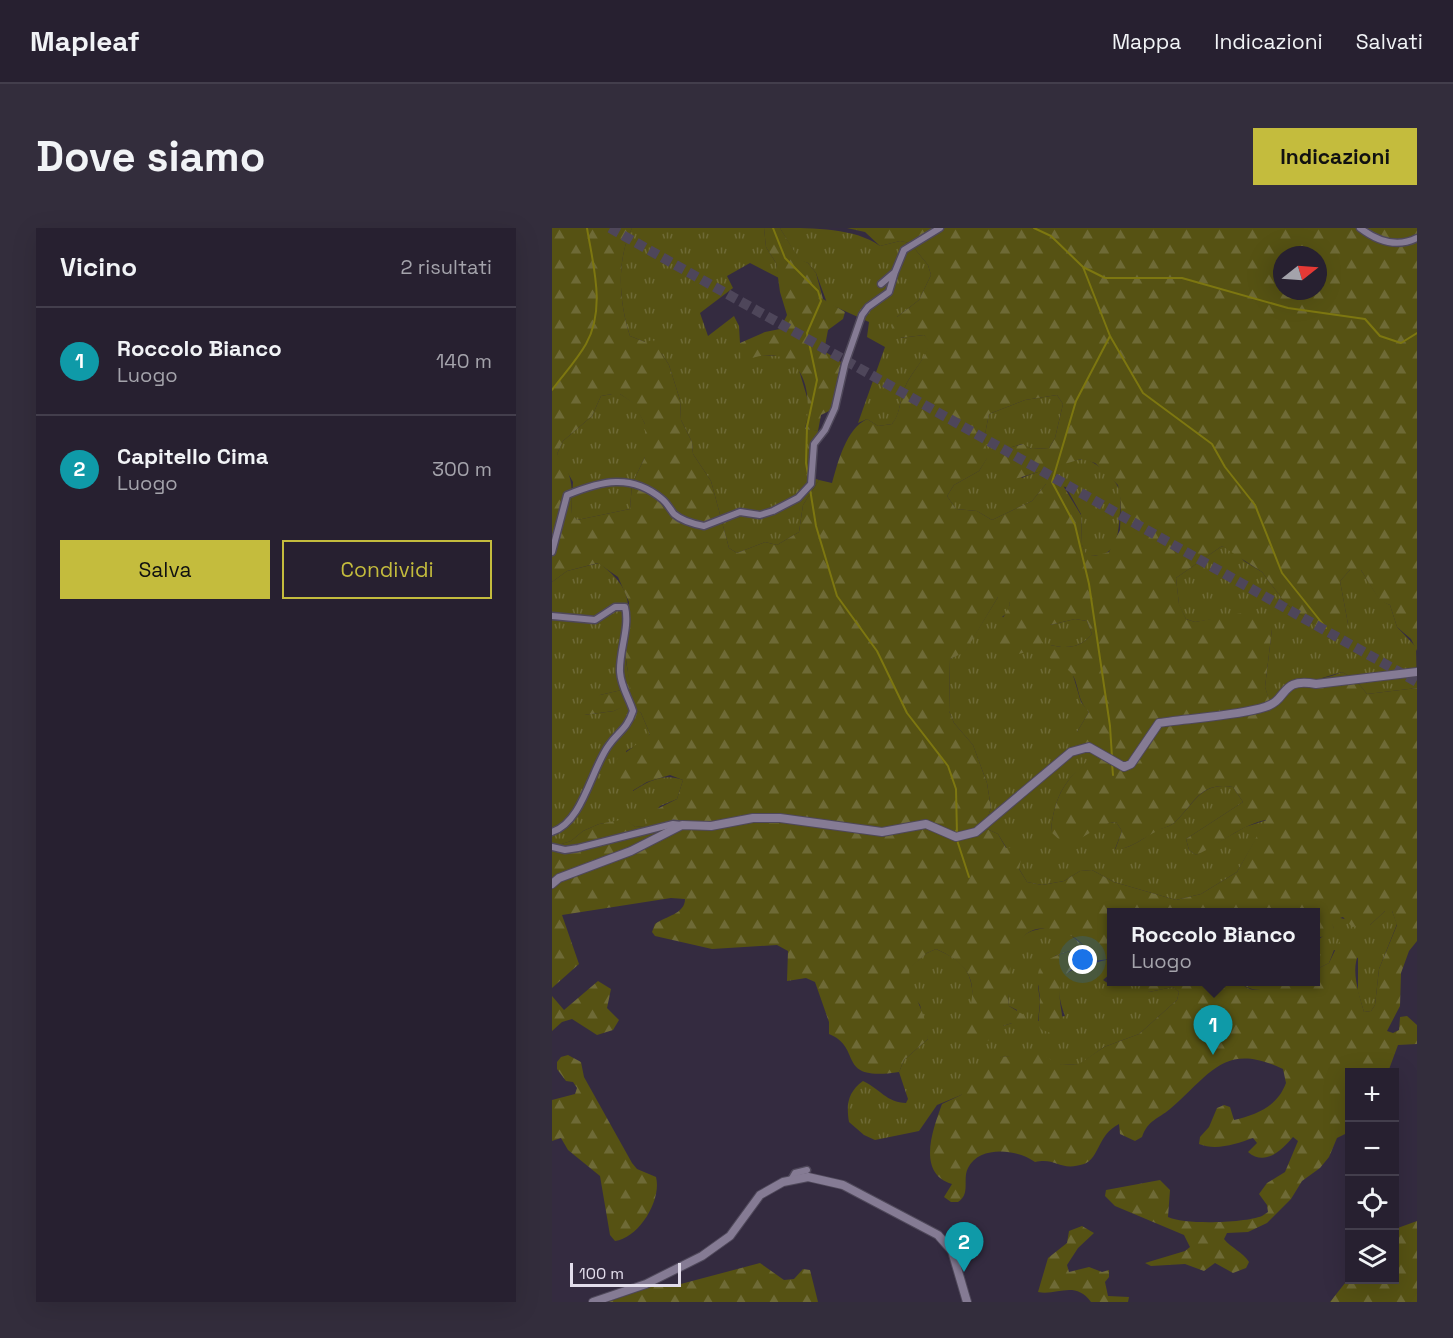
<!DOCTYPE html>
<html lang="it">
<head>
<meta charset="utf-8">
<style>
	body { margin:0; font-family:"Space Grotesk",sans-serif; background:#332d3c; color:#f1f3f6 }
	.controls { position:absolute; right:18px; bottom:18px; display:grid; overflow:hidden; border-radius:0px; box-shadow:0 6px 24px #0002 }
	.controls button { width:54px; height:54px; display:grid; place-items:center; padding:0; border:0; border-bottom:2px solid #433e4c; background:#272030; color:#f1f3f6; font:30px sans-serif }
	.compass { position:absolute; left:721px; top:18px; width:54px; height:54px; border-radius:50%; background:#272030; box-shadow:0 6px 24px #0002; rotate:73deg }
	.scale { position:absolute; left:18px; bottom:15px; width:111px; box-sizing:border-box; padding-left:6px; border:3px solid #e2ddeb; border-top:0; font-size:16px; line-height:21px; white-space:nowrap; color:#e2ddeb; -webkit-text-stroke:4px #342b40; paint-order:stroke }
	.you { position:absolute; left:531px; top:732px; width:21px; height:21px; margin:-15px; border:4px solid #fff; border-radius:50%; background:#1a73e8; box-shadow:0 0 0 9px #1a73e833 }
	.badge { display:grid; place-items:center; width:39px; height:39px; border-radius:50%; background:#c4bc3d; color:#fff; font-size:20px; font-weight:700 }
	.pin { position:absolute; translate:-50% -50px; filter:drop-shadow(0 2px 3px #0008) }
	.pin::after { content:''; position:absolute; top:32px; width:21px; height:18px; background:inherit; clip-path:polygon(0 0,100% 0,50% 100%) }
	.popup { position:absolute; left:555px; top:680px; width:213px; height:78px; box-sizing:border-box; display:grid; place-content:center; border-radius:0px; background:#272030; filter:drop-shadow(0 2px 4px #0005); font-size:20px; white-space:nowrap; color:#a4a3ab }
	.popup b { font-size:22px; color:#f1f3f6 }
	.popup::after { content:''; position:absolute; left:50%; top:100%; margin-left:-12px; border:12px solid transparent; border-top-color:#272030 }
	.list { margin:0; padding:0; list-style:none }
	h2 { display:flex; justify-content:space-between; align-items:center; height:78px; margin:0; padding:0 24px; font-size:26px }
	h2 small { font-size:20px; font-weight:400; color:#a4a3ab }
	.list li { display:grid; grid-template-columns:39px 1fr auto; gap:18px; align-items:center; box-sizing:border-box; height:108px; padding:0 24px; border-top:2px solid #433e4c }
	.list b { display:block; font-size:22px; white-space:nowrap }
	.list p { margin:0; font-size:20px; white-space:nowrap; color:#a4a3ab }
	.list em { font-size:20px; font-style:normal; color:#a4a3ab }
	.actions { display:flex; gap:12px; padding:18px 24px }
	.actions a { flex:1; padding:14px 0; border:2px solid #c4bc3d; border-radius:0px; text-align:center; font-size:21px; color:#c4bc3d }
	.actions .main { background:#c4bc3d; color:#111 }
	.icon { flex:none; width:33px; height:33px; fill:none; stroke:currentColor; stroke-width:2; stroke-linecap:round; stroke-linejoin:round }
	.map { position:relative; flex:none; width:865px; height:1074px; overflow:hidden; border-radius:0px }
	header { display:flex; align-items:center; gap:36px; box-sizing:border-box; height:84px; padding:0 30px; background:#272030; border-bottom:2px solid #433e4c }
	header strong { font-size:28px }
	nav { display:flex; gap:33px; margin-inline-start:auto; font-size:21px }
	.intro { display:flex; align-items:center; justify-content:space-between; box-sizing:border-box; height:144px; padding:0 36px }
	h1 { margin:0; font-size:42px }
	.button { padding:15px 27px; border-radius:0px; background:#c4bc3d; color:#111; font-size:21px; font-weight:700 }
	main { display:flex; gap:36px; padding:0 36px }
	aside { flex:1; background:#272030; border-radius:0px; box-shadow:0 6px 24px #0002 }
	.map>svg:first-child { display:block }
	.grass { fill:url(#grass-tufts) }
	.forest { fill:url(#forest-firs); fill-rule:evenodd }
	.lines { fill:none; stroke-linecap:round; stroke-linejoin:round }
	.stream { stroke:#7d7710; stroke-width:2 }
	.trunk-tunnel { stroke:#4e465a; stroke-width:10; stroke-dasharray:10 5; stroke-linecap:butt }
	.minor-casing { stroke:#4f485a; stroke-width:9 }
	.tertiary-casing { stroke:#4f485a; stroke-width:10 }
	.minor { stroke:#857b94; stroke-width:6 }
	.tertiary { stroke:#857b94; stroke-width:8 }
</style>
</head>
<body>
<header>
<strong>Mapleaf</strong>
<nav><a>Mappa</a><a>Indicazioni</a><a>Salvati</a></nav>
</header>
<div class="intro"><h1>Dove siamo</h1><a class="button">Indicazioni</a></div>
<main>
<aside>
<h2>Vicino<small>2 risultati</small></h2>
<ul class="list">
<li><span class="badge" style="background:#0f9aa8">1</span><div><b>Roccolo Bianco</b><p>Luogo</p></div><em>140 m</em></li>
<li><span class="badge" style="background:#0f9aa8">2</span><div><b>Capitello Cima</b><p>Luogo</p></div><em>300 m</em></li>
</ul>
<div class="actions"><a class="main">Salva</a><a>Condividi</a></div>
</aside>
<div class="map">
<svg width="865" height="1074" viewBox="0 0 865 1074">
	<defs>
		<pattern id="grass-tufts" width="24" height="20" patternUnits="userSpaceOnUse" patternTransform="scale(1.5)"><rect width="24" height="20" fill="#565213"/><path d="M3 7l-1-3M5 7V3M7 7l1-3M15 17l-1-3M17 17v-4M19 17l1-3" fill="none" stroke="#6e6a36"/></pattern>
		<pattern id="forest-firs" width="22" height="20" patternUnits="userSpaceOnUse" patternTransform="scale(1.5)"><rect width="22" height="20" fill="#565213"/><path d="M5 1l3.5 6h-7zM16 11l3.5 6h-7z" fill="#6e6a36"/></pattern>
	</defs>
	<rect width="100%" height="100%" fill="#342b40"/>
	<path class="grass" d="M80,0h132l2,19 10,16 3,15 -29,-15 -23,13 6,12 -33,25 8,23 26,-20 5,10 1,17 17,12 27,1 14,11 12,40 -5,21 13,3 -10,45 11,4 -16,25 -4,27 -22,13 -12,-3 -28,11 -8,-5 -18,-67 -18,-27 -1,-12 -11,-22 -1,-20 -11,-35 -7,-11 -17,-12 -15,-6c-11,-33 -14,-76 2,-108z
		M228,0c34,0 75,0 100,18l20,-5 10,2 18,22 3,10 -12,25 -22,17 3,21 24,-3 6,7c-4,19 -22,32 -27,51 -4,12 -3,21 -11,31l-14,2 -11,-7 -9,4 27,-76 -18,-10 2,-15 -42,-19 -11,-30 -8,-10 -9,-3z
		M60,166h8l14,9 11,21v33l-13,27 -2,25 -53,11 -6,-6 2,-32 -16,-28 6,-13 29,-25 9,-20z
		M505,167l6,9 -8,34 -6,10 -17,1 -10,-5 -21,6 21,28c9,-4 55,-20 62,-19 12,3 26,15 33,26 5,7 4,19 3,27 -2,24 -2,48 -34,43l-4,-10 -1,-31 -15,-27 -20,-3 -14,17 -40,19 -15,-9 -21,-2 -9,-13 7,-11 25,-14 8,-13 -3,-19 5,-25 36,-14z
		M670,318l16,8 6,7 18,11 24,32 37,26 25,-6 -8,-43 10,-11h11l19,30 10,5 7,22 19,20 1,41 -50,6 -12,-15 -13,-7 -57,17 -15,14 -5,-16 7,-58 -58,-10 -19,3 -9,-3 -7,-14 -3,-27z
		M47,335c45,34 24,51 27,97 1,10 4,18 4,28l-30,7 -16,20 30,-4 13,-7 14,9 9,21 -9,9 -15,8 7,40c16,-10 31,-18 50,-11l-6,19 -17,7 -16,20 -9,1 -9,-7 -27,4 -16,7 -12,10 -19,6v-265l15,-11z
		M446,369h10l2,7 -3,9 -5,4 48,8 25,-6 12,2 5,13c-11,14 -25,15 -42,11l14,21 8,6 9,30 8,10 -12,20 15,19c-2,14 -16,19 -24,30 -11,14 -16,33 -17,51l65,-10 6,9 -7,18c17,0 28,-11 42,-19 5,-2 12,-3 17,-7 20,-18 26,-42 59,-36l10,15 -57,37 3,11 7,5 49,-28 22,-7 -30,52 -36,22 -25,6 -62,-18 -22,-12 -12,1 -16,10 -22,4 -15,-3 -29,-48 -11,-5v-10l4,-11 -4,-25 -14,-38 -19,-22 -5,-12 1,-52 15,-8z
		M833,683h7l5,13 -18,45 -4,36 -4,6 -7,1 -6,-20v-34l-24,-8 -5,13 -14,7v-32l4,1 15,-11 -4,-7 6,-4 34,8z
		M497,699l19,6 16,13 -29,10 -17,30 2,16 -2,19 27,-5c-17,-46 5,-46 41,-56l5,-1v14l-8,7 6,4 33,-2 7,10 24,-5 6,5 -2,8 -38,34 -35,13 -24,17 -18,1 -43,-9 -18,1 -40,38 -24,10 -18,26 -44,9 -11,-5 -15,-13c-3,-18 -1,-30 14,-41 16,7 24,22 43,22l2,-4 -9,-27 5,-12 24,-21 -8,-34 -6,-8 -5,-16v-13l18,-15 9,-4c29,13 37,23 37,55l30,22 9,-3 5,-13 -8,-4c-2,-22 -5,-57 17,-72 5,-4 16,-5 23,-7z
		M688,754h42c-13,8 -31,12 -42,0z"/>
	<path class="forest" d="M0,0h80c-16,32 -13,75 -2,108l15,6 8,-2 16,25 11,35 1,20 11,22 1,12 18,27 18,67 8,5 28,-11 12,3 22,-13 4,-27 16,-25 13,3c6,-21 14,-54 35,-64l11,7 14,-2c8,-11 7,-19 11,-31 5,-19 23,-32 26,-51l-5,-7 -24,3 -7,-6 -2,-7 6,-8 22,-17 12,-25 -3,-10 -18,-22 -10,-2 -20,5 -15,-14 -18,-4h570v423l-6,-12 -14,-12 -7,-22 -10,-4 -19,-31h-11l-10,11 8,43 -4,8 -10,3 -11,-5 -37,-26 -24,-32 -40,-26 -46,32 3,26 7,15 9,3 47,-9 23,6 7,10 -7,58 5,15 25,-25c18,4 31,2 47,-5l13,7 12,15 50,-6v253l-8,10 -8,22 -1,33 -13,25 6,2 6,-3 1,-13 7,-1 10,9v19l-19,1 -10,27h-38l-1,60 -12,6 -8,19 -9,11 -18,13 -11,18 -24,24 -19,9 -21,1 -3,6c7,9 19,13 25,23l-3,6 -13,5 -18,-10 -11,8 -19,-7 -34,2 -6,-3 40,-12 5,-4 -6,-12 -69,-29 -10,-10 1,-6 54,-10 10,10 -2,27c16,8 77,6 94,-1l6,-4 -1,-7 -8,-11 8,-11 18,-11 13,-31 -5,-4c-11,13 -28,30 -45,15l9,-9 -4,-5c-17,6 -37,13 -54,6l1,-7 9,-10 8,-19 7,-3 6,2 4,13c23,-6 43,-13 52,-37l-3,-14c-59,-28 -72,5 -113,40 -12,10 -22,11 -28,28l-7,4 -15,-7 -1,-10c-22,11 -19,34 -35,40 -25,8 -27,-7 -49,-2 -17,-13 -56,-17 -67,6 -6,11 3,26 -10,34h-7l-7,-5 8,-13c-36,-11 -19,-55 -10,-80l19,-9 14,-23 26,-15 37,-4 24,12 17,-1 25,-17 35,-13 38,-34 2,-8 -6,-5 -24,5 -7,-3v-7h98c15,17 29,1 45,0 10,-2 20,0 30,0v-12l14,-7 12,-25 9,-3 12,4c1,9 -4,14 -6,23 -3,16 4,35 8,50l7,-1 4,-6 4,-36 18,-44 -5,-14h-7l-15,14 -18,2 -9,-10 -12,4 3,7 -2,7 -17,3v-26h-204v47c-29,2 -54,8 -51,42 1,11 4,16 1,28l-8,5 -13,-5c-3,-10 0,-17 0,-27 0,-10 -3,-19 -2,-28 3,-19 32,-21 46,-28 -8,-9 -13,-11 -24,-14 -49,-18 -54,40 -51,74l15,9 4,7 -9,4 -7,-3 -9,3 -13,14 -23,6 -6,-10c15,-41 22,-66 -25,-87l-9,4 -18,16c1,26 19,44 19,70l-24,21 -5,12c-65,10 -35,-24 -70,-38v-12l-14,-40 -9,-4 -19,3 1,-30 -11,-6 -65,4 -57,-13 -3,-4 3,-8c11,-8 30,-10 30,-25l-14,-1 -109,17 17,49 -27,24v-141l19,-6 12,-10 16,-7 27,-5 9,8 9,-1 7,-14 26,-13 6,-19 -13,-5 -23,7 -15,9 -10,-4 -12,-13 6,-14 34,-26 -9,-21 -14,-8 -13,6 -30,4 -8,-8 11,-9 43,-10 -7,-51 5,-14 1,-21 -11,-25 -20,-14 -31,8 -15,11zM730,27h36v36h-36zM60,166h8l13,9 12,21v33l-13,27 -2,25 -53,11 -6,-7c2,-24 2,-40 -14,-59l6,-13 29,-25 9,-20zM505,167l6,9 -8,34 -6,10 -17,1 -9,-5 -22,6 -6,7 1,16 16,7 69,-21 14,4 23,22 3,17 -1,28 -11,22 -14,4 -9,-2 -4,-9 -1,-30 -22,-36 -13,5 -14,17 -40,19 -15,-9 -21,-2 -9,-13 7,-11 25,-14 9,-14 -4,-18 5,-25 36,-14zM446,369h9l3,7c-5,15 -17,24 -21,41 12,16 39,10 53,-2 4,-4 6,-13 8,-18l25,-6 12,2 5,13c-11,14 -25,15 -42,11l-3,8 7,11c31,6 17,31 35,48l-12,20 -1,11 15,8c-2,14 -16,19 -23,30 -11,14 -16,33 -17,51l14,13c20,-5 31,-21 51,-23l6,9 -7,19c17,-2 28,-12 42,-19 5,-3 12,-4 17,-8 20,-18 25,-42 59,-36l10,15 -57,37 3,11 7,5c24,-10 44,-30 70,-35l-29,52 -36,22 -25,6 -62,-18 -22,-12 -12,1 -16,10 -22,4 -15,-3 -8,-13 3,-15 -6,-7 -10,1 -8,-14 -11,-5v-10l4,-11 -4,-25 -14,-38 -19,-22 -5,-12 1,-52 15,-7z
		M212,0h16l19,31 9,4 8,10 7,26 22,13 -2,7 -15,11 -4,21 17,11 -10,48 -10,5 -3,16 -13,-2c11,-48 -10,-91 -64,-67l-1,-19 25,-11 15,-3 7,-14 -7,-23 -4,-29 -10,-16z
		M46,753l13,8 -4,19 12,12 -6,10 -16,5 -25,-16 -10,3 -10,9v-35l12,14z
		M16,827l13,7 3,15 48,86 5,6 19,8c6,23 -17,61 -41,64l-5,-6 -10,-59 -32,-26 -7,-12 -9,3v-41l23,-6 2,-6 -4,-6 -7,-1 -9,-12v-7l4,-5z
		M865,993v81h-87l19,-24 45,2 1,-51z
		M530,998l12,7 -16,15 -11,17 2,7 20,-5 13,5 7,-2v7l-4,5 3,14 21,1 -1,5h-37c-16,-22 -34,-6 -53,-10l10,-34 19,-15 2,-12z
		M208,1035l24,17 10,-1 9,-10 7,1 8,32h-210l48,-17h21z"/>
	<g class="lines">
		<path class="stream" d="M221,0l12,30 33,33 3,10 -14,32 10,47 -10,47 -1,36 3,17
			M482,0l17,8 32,31 22,11h77l106,30 77,11 15,17 21,7 16,-10
			M531,39l27,69 33,57 69,51 13,23 30,38 27,68 44,55
			M558,108l-34,65 -24,81 23,43 14,59 21,142 2,31
			M0,162c11,-15 25,-30 34,-46 20,-35 7,-79 1,-116
			M258,261l6,37 21,70 40,55 30,62 41,53 8,23 1,46
			M560,535l1,12
			M405,612l12,37"/>
		<path class="trunk-tunnel" d="M58,0l807,454"/>
		<defs>
			<path id="minor" d="M808,0c17,13 37,20 57,10
				M329,56l14,-12 9,-22 36,-22
				M0,324l15,-57c34,-14 64,-22 95,4 5,4 8,10 12,15 8,7 20,10 30,12l36,-14 20,3 13,-4 25,-13 13,-14 3,-40 11,-14 10,-22 10,-44 17,-49 6,-8 21,-15 6,-20
				M0,388l43,4 20,-13h10c5,20 -6,44 -5,65 1,15 9,26 13,39 -6,18 -14,20 -24,34 -18,24 -26,77 -57,87
				M0,619l13,3 13,-2 95,-24 9,1
				M239,952l4,-7 12,-3"/>
			<path id="tertiary" d="M0,656l7,-6 72,-27 51,-26 29,1 42,-8h27l102,14 44,-8 30,13 20,-5 95,-80 18,-5 35,20 7,-3 28,-41c30,-5 78,-7 106,-16 24,-7 14,-30 51,-23l101,-12
				M41,1074l53,-18 56,-28 28,-20 30,-41 23,-13 25,-5 35,8 95,50 14,16 15,51"/>
		</defs>
		<use href="#minor" class="minor-casing"/>
		<use href="#tertiary" class="tertiary-casing"/>
		<use href="#minor" class="minor"/>
		<use href="#tertiary" class="tertiary"/>
	</g>
</svg>
<div class="controls">
<button>+</button>
<button>−</button>
<button><svg class="icon" aria-label="locate" viewBox="0 0 24 24"><circle cx="12" cy="12" r="6"/><path d="M12 2v4M12 18v4M2 12h4M18 12h4"/></svg></button>
<button><svg class="icon" aria-label="layers" viewBox="0 0 24 24"><path d="M12 4l9 5-9 5-9-5zM3 14l9 5 9-5"/></svg></button>
</div>
<svg class="compass" viewBox="-18 -18 36 36"><path d="M0-13l5 13h-10z" fill="#e53935"/><path d="M0 13l5-13h-10z" fill="#a4a3ab"/></svg>
<div class="scale">100 m</div>
<div class="you"></div>
<div class="pin badge" style="left:661px;top:827px;background:#0f9aa8">1</div>
<div class="popup"><b>Roccolo Bianco</b>Luogo</div>
<div class="pin badge" style="left:412px;top:1044px;background:#0f9aa8">2</div>
</div>
</main>
</body>
</html>
